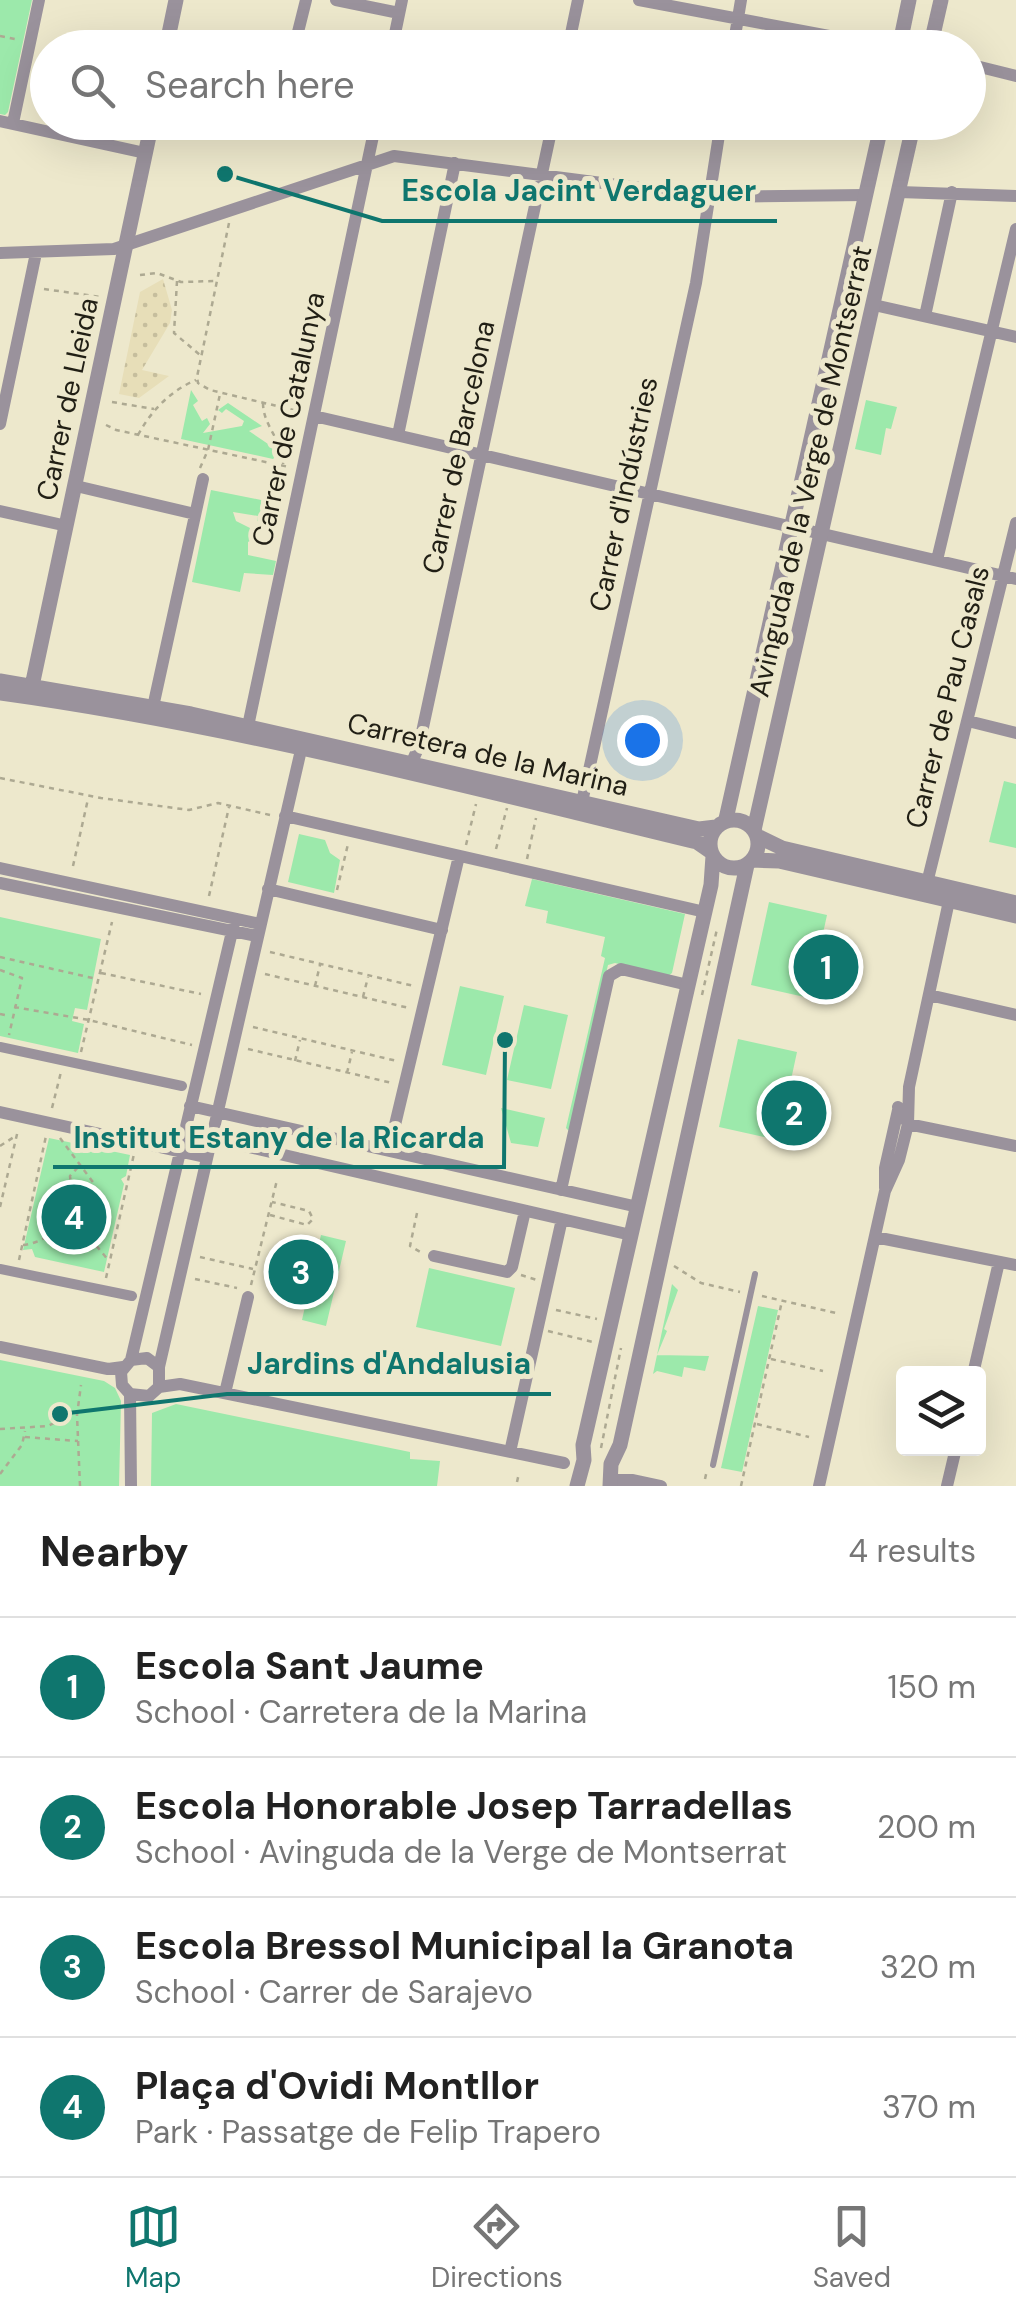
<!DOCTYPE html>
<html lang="en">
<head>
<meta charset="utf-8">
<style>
	body { margin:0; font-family:"DM Sans",sans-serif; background:#f6f6f6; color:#222 }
	.controls { position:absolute; right:30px; bottom:30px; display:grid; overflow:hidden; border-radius:10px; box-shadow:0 10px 40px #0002 }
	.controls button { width:90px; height:90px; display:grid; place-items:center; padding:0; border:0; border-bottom:2px solid #e0e0e0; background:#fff; color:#222; font:50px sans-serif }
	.you { position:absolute; left:642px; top:740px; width:35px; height:35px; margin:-25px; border:8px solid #fff; border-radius:50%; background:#1a73e8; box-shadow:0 0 0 15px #1a73e833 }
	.badge { display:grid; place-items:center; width:65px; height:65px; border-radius:50%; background:#0f766e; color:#fff; font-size:32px; font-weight:700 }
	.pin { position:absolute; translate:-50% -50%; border:5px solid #fff; box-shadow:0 2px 10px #0006 }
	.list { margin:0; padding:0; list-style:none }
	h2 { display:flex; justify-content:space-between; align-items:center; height:130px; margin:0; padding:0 40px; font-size:42px }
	h2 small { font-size:32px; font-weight:400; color:#767676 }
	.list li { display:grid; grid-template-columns:65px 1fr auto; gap:30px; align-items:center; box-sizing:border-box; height:140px; padding:0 40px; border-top:2px solid #e0e0e0 }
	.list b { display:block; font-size:38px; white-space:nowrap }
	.list p { margin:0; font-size:32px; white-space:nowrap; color:#767676 }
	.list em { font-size:32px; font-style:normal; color:#767676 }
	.icon { flex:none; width:55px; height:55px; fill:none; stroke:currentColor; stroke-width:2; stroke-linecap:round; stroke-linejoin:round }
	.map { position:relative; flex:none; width:1016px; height:1486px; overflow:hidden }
	.search { position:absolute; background:#fff; box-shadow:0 10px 40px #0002; left:30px; right:30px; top:30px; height:110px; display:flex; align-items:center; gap:25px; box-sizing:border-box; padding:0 35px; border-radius:55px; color:#767676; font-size:38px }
	.sheet { height:690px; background:#fff }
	nav { display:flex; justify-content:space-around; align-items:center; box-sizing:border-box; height:140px; border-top:2px solid #e0e0e0; background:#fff; font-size:28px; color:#767676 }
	nav a { display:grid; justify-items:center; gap:5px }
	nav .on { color:#0f766e }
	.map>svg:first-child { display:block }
	.green { fill:#9ce9ab }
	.sand { fill:url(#sand-dots) }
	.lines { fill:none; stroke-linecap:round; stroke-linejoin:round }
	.path { stroke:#ada992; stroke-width:2.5; stroke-dasharray:5 5; stroke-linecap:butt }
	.service { stroke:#9a929c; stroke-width:6 }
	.pedestrian { stroke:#9a929c; stroke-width:10 }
	.minor { stroke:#9a929c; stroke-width:12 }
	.tertiary { stroke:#9a929c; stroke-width:15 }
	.labels { text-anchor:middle; stroke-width:10; stroke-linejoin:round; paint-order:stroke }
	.street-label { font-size:28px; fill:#211f15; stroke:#ede8cc }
	.leader { fill:none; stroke:#0f766e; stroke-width:4 }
	.callout-dot { fill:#0f766e; stroke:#ede8cc; stroke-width:4 }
	.callout-label { font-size:30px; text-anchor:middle; font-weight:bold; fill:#0f766e; stroke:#ede8cc; stroke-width:10; stroke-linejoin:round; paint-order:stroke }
</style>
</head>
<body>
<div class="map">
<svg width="1016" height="1486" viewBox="0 0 1016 1486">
	<defs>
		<pattern id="sand-dots" width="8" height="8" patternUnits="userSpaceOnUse" patternTransform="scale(2.5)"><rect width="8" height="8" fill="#e7deb8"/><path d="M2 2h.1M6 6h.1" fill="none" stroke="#c6be9d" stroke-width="1.8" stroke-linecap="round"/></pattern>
	</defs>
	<rect width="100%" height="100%" fill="#ede8cc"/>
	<path class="green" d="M0,0h32l-24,112 -3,3 -5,-1z
		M191,390l7,11 -5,4 9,16 5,-3 3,6 -7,9 39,-7 2,-5 -18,-12 -4,4 -4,-3 10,-7 34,23 -13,5 31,21 -7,7 -92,-20z
		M866,400l31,7 -6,22 -5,-1 -5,27 -26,-6z
		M211,490l55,11 -5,21 -4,-1 1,-5 -25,-4 3,9 20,10 -1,7 -7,4v13l28,6 -3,14 -29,-2 -4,19 -48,-10z
		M1004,781l12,3v64l-27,-6z
		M299,834l26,6 5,13 10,7 -6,33 -46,-11z
		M532,879l153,35 -13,59 -4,3 -53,-13 -7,2 -39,166 -3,-3 39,-170 -4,-2 4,-19 -59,-14 2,-12 -23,-5z
		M769,902l58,13 -18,83 -58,-13z
		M0,917l101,22 -14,71 -12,-2 -3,13 12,3 -6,29 -78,-17z
		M460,986l44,10 -18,79 -44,-10z
		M524,1005l44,10 -17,74 -44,-9z
		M738,1039l59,13 -19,88 -59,-13z
		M501,1108l44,10 -7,29 -27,-4z
		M49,1138l81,17 -4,21 -5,3 3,5 -20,88 -69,-15 -3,-8 -9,1z
		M321,1235l25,6 -20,85 -24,-6z
		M429,1268l86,20 -14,58 -85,-19z
		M672,1284l6,6 -14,39 3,2 -10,24 52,1 -4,15 -21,-4 -2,10 -25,-6 -4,3z
		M758,1306l20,4 -36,162 -21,-4z
		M0,1360l104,21 11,7 6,13 -2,85h-119z
		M176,1404l234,48v7l30,2 -3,25h-286l1,-73z"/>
	<path class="sand" d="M163,279l9,31 -2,13 -28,47 27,6 -30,22 -20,-4 21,-102z"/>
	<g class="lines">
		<path class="path" d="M0,36l19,4
			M229,223l-32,154 1,6 12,7 92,22
			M140,275l17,-2 24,9 35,-1
			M177,281l-3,52 26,22
			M44,289l57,8
			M112,402l42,7
			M263,403c0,24 22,40 20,62
			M106,425l10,5 173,37
			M138,435c13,-24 32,-44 58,-55
			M200,468l8,-18 12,-56
			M0,778l101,20 88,12 29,-7 52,12
			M466,845l10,-41
			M496,849l11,-41
			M527,859l9,-41
			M73,866l15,-67
			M337,890l11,-46
			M209,896l20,-89
			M270,952l144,34
			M0,957l97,22
			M0,970l22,8 -13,57
			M101,973l100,21
			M265,974l144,34
			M315,986l5,-21
			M702,995l15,-66
			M363,997l5,-20
			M14,1007l75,13 103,25
			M0,1014l9,2
			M253,1027l144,34
			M248,1049l144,34
			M81,1052l31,-130
			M295,1061l5,-21
			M347,1073l5,-21
			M52,1108l9,-36
			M60,1138l35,47v59l14,17
			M0,1146l14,-9
			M0,1207l18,-77
			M417,1213l-7,33 12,7
			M270,1215l37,10 6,-6 -4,-8 -37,-9
			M67,1216l29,10
			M23,1245c35,-4 51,-36 47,-69l11,-12
			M200,1257l53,12
			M19,1260l27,-124
			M674,1266l27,17 39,9
			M521,1275l16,5
			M106,1278l28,-124
			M195,1279l42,9
			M251,1285l26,-105
			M762,1296l74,17
			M556,1310l41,9
			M548,1331l45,11
			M771,1359l52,12
			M757,1424l52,13
			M0,1429l48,-3 28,-14
			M25,1437l53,4
			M601,1448l20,-100
			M0,1474l22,-29 3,-14
			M705,1479l2,-9
			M517,1482l2,-9
			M80,1486l-3,-71 4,-30
			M741,1486l41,-185"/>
		<path class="service" d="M713,1465l42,-191"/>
		<path class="pedestrian" d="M0,1047l182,39
			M0,1269l132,27"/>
		<path class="minor" d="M336,0l63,13
			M639,0l254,48
			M294,48l12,-48
			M392,48l10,-48
			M568,48l10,-48
			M733,48l8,-48
			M968,64l48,12
			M0,121l145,32
			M13,123l26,-123
			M899,192l117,4
			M0,253l114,-4 280,-93 316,41 155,-2
			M874,305l142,32
			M925,316l27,-124
			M314,416l702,163
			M0,424l36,-171
			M398,435l57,-272
			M76,486l119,28
			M0,511l67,15
			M937,560l79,-331
			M153,707l50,-228
			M968,721l48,12
			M252,735l-4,-9 128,-604
			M403,769l9,-7 7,-16 134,-624
			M582,802l114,-519 25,-161
			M285,816l420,96
			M0,868l260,56
			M0,883l257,53
			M927,883l89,-360
			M268,889l174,41
			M929,995l87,20
			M190,1106l448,101
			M898,1107l10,17 108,22
			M0,1112l205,45
			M210,1138l421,97
			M389,1150l70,-294
			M885,1188v-20l13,-58
			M561,1190l48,-214 12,-7 67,16
			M875,1237l141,28
			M434,1256l73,16 5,-5 13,-56
			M0,1347l108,22 15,-2
			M131,1360l16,-2 12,9v20l-10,9 -19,-2 -8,-9 -1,-13 10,-12 104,-441
			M159,1367l142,-617
			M973,1374l26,-112
			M159,1387l21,-3 384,79
			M225,1393l23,-96
			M130,1394l1,92
			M510,1452l52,-233
			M610,1480h23l28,6
			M819,1486l66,-295 14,-31 9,-36 1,-37 40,-186
			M947,1486l9,-38"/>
		<path class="tertiary" d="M166,48l10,-48
			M899,48l10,-48
			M930,48l11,-48
			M0,681l191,33 508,115 17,-2
			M32,686l120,-564
			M0,693c233,32 469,94 697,149l13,9
			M726,819l156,-697
			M710 844a24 24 0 1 1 48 0a24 24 0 1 1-48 0Z
			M754,830l160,-708
			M757,836l25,12 234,55
			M752,860l27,1 237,55
			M577,1486l7,-26 -1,-15 128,-560 2,-29
			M610,1486l1,-22 9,-19 127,-580"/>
	</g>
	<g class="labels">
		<g class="street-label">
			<text transform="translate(67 399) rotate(-78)" y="10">Carrer de Lleida</text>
			<text transform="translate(288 419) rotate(-78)" y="10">Carrer de Catalunya</text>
			<text transform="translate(458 447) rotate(-78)" y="10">Carrer de Barcelona</text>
			<text transform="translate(810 471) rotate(-77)" y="10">Avinguda de la Verge de Montserrat</text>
			<text transform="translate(623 494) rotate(-78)" y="10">Carrer d'Indústries</text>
			<text transform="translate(947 697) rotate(-76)" y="10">Carrer de Pau Casals</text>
			<text transform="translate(488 754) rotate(13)" y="10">Carretera de la Marina</text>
		</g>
	</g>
	<path class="leader" d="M225 174L382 221H777M505 1040L504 1167H53M60 1414L227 1394H551"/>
	<g class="callout-dot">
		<circle cx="225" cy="174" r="10"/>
		<circle cx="505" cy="1040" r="10"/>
		<circle cx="60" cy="1414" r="10"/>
	</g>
	<g class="callout-label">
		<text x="579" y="201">Escola Jacint Verdaguer</text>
		<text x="279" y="1148">Institut Estany de la Ricarda</text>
		<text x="389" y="1374">Jardins d'Andalusia</text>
	</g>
</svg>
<div class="controls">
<button><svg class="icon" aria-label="layers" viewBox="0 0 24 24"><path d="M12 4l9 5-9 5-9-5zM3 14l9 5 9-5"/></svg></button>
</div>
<div class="you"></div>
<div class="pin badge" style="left:826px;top:967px">1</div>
<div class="pin badge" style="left:794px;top:1113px">2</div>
<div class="pin badge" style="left:301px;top:1272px">3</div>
<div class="pin badge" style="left:74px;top:1217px">4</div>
<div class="search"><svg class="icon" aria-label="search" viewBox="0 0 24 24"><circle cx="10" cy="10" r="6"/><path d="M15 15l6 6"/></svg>Search here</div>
</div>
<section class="sheet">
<h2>Nearby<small>4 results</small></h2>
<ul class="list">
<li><span class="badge">1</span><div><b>Escola Sant Jaume</b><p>School · Carretera de la Marina</p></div><em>150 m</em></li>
<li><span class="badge">2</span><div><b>Escola Honorable Josep Tarradellas</b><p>School · Avinguda de la Verge de Montserrat</p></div><em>200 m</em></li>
<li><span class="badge">3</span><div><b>Escola Bressol Municipal la Granota</b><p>School · Carrer de Sarajevo</p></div><em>320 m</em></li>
<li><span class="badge">4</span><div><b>Plaça d'Ovidi Montllor</b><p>Park · Passatge de Felip Trapero</p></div><em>370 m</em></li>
</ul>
</section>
<nav>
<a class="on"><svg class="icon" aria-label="map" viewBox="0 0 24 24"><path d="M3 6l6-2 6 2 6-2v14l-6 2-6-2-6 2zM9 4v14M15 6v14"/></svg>Map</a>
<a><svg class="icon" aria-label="directions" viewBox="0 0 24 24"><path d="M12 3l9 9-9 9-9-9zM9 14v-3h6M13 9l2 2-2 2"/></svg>Directions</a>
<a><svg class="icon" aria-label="saved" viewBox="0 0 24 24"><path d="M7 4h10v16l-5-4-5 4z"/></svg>Saved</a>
</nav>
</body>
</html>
